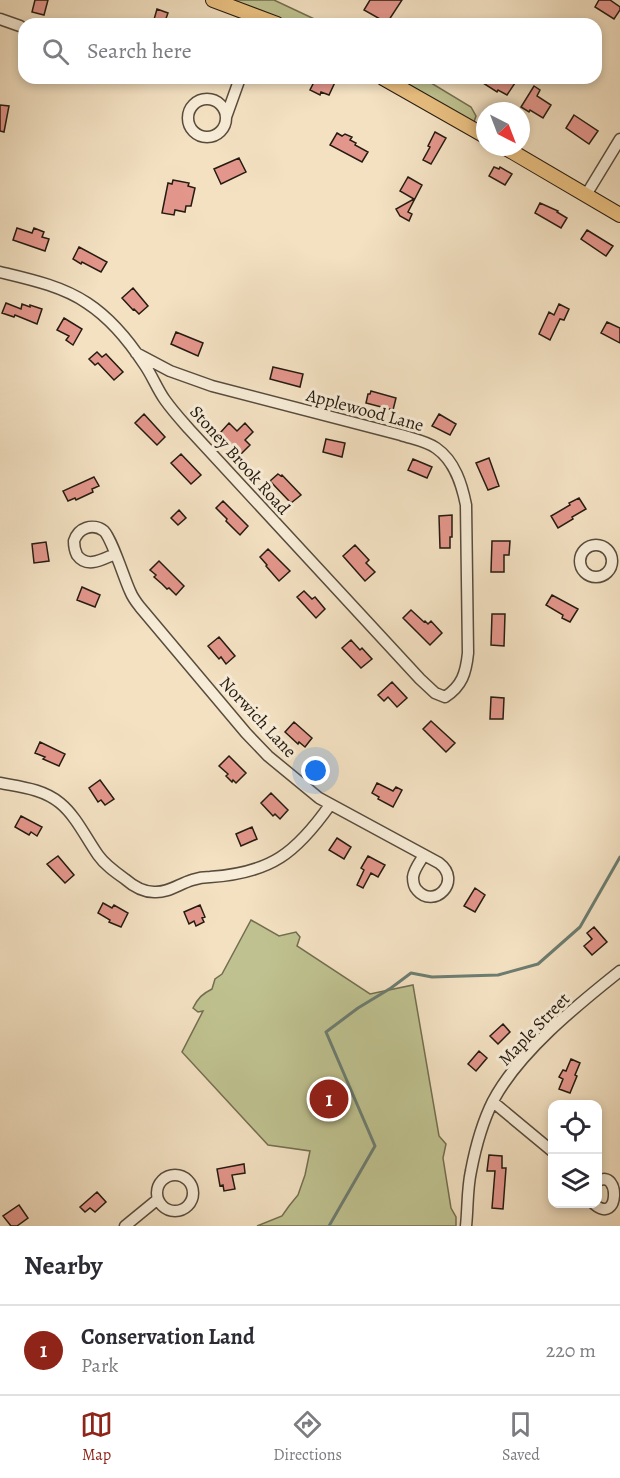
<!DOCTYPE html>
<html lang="en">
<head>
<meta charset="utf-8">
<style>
	body { margin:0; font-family:Alegreya,serif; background:#f2f2f3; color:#2b2b33 }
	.controls { position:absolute; right:18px; bottom:18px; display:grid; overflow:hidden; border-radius:12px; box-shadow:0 3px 9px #0003 }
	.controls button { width:54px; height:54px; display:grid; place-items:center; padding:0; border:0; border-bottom:2px solid #e1e1e2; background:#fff; color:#2b2b33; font:30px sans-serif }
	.compass { position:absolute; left:476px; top:102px; width:54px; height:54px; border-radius:50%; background:#fff; box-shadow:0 3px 9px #0003; rotate:138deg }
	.you { position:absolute; left:316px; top:771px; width:21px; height:21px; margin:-15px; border:4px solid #fff; border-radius:50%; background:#1a73e8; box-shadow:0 0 0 9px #1a73e833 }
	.badge { display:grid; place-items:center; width:39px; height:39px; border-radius:50%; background:#8f2418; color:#fff; font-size:20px; font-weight:700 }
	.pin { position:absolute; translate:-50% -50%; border:3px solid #fff; box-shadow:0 2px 6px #0006 }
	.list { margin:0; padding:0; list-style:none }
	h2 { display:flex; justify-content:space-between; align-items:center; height:78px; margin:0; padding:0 24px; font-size:26px }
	h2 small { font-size:20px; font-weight:400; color:#7c7c81 }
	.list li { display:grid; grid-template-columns:39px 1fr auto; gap:18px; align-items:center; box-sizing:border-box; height:90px; padding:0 24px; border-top:2px solid #e1e1e2 }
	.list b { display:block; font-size:22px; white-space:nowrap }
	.list p { margin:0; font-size:20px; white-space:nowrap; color:#7c7c81 }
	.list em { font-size:20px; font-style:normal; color:#7c7c81 }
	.icon { flex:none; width:33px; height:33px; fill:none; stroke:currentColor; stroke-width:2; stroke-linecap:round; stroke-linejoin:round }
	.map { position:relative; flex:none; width:620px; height:1226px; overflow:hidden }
	.search { position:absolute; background:#fff; box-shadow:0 3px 9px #0003; left:18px; right:18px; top:18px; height:66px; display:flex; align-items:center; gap:15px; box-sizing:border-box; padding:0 21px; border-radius:18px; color:#7c7c81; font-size:22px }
	.sheet { height:168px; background:#fff }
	nav { display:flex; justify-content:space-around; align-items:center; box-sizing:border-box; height:84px; border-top:2px solid #e1e1e2; background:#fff; font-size:16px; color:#7c7c81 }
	nav a { display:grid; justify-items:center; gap:3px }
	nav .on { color:#8f2418 }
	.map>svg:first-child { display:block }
	.green { fill:#bfc290; stroke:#726e50; stroke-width:1.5 }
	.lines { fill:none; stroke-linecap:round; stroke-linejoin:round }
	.stream { stroke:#6c7d71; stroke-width:3 }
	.building { fill:#e3968b; stroke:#251b11; stroke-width:1.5 }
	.minor-casing { stroke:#584c3d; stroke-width:13 }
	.major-casing { stroke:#251b11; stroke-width:16 }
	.minor { stroke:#f7ecd7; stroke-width:10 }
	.major { stroke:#eac081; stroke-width:14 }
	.labels { text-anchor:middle; stroke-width:6; stroke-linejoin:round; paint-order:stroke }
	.street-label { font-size:18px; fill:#251b11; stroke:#f7ecd7 }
</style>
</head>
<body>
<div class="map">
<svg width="620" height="1226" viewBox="0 0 620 1226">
	<rect width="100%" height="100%" fill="#f3e1c2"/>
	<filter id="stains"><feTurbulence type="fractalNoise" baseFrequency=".00333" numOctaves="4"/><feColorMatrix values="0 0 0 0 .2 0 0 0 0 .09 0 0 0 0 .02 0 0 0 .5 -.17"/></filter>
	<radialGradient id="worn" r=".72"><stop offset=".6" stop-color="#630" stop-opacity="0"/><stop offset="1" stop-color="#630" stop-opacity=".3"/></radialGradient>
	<path class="green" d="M233,0h41l51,24h-33z
		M397,78h26l48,29 5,9 -2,6h-4z
		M251,920l28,16 17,-4 4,5 -3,9 73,48 43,-9 26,151 7,8 -3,14 8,50 5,9v9h-199l25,-10 7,-10 9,-11 7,-20 5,-24 -42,-6 -86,-93 21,-41 -5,1 -5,-4c5,-10 9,-14 19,-19l3,-10 7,-5z"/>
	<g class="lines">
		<path class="stream" d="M329,1226l46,-80 -49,-114 32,-24 33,-20 20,-15 21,4 66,-2 40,-11 42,-37 40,-70"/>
	</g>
	<path class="building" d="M35,0h13l-4,15 -12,-3z
		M370,0h32l-15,23 -23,-13z
		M599,0h11l10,7v3l-6,9 -19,-12z
		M157,9l11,4 -4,11 -11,-1z
		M316,78h21l-8,17 -8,-3 -1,3 -10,-5z
		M486,78h12l6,4 3,-4 8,5 -8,12 -9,-5 -1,2 -14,-9z
		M534,86l6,4 -3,6 14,9 -8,13 -13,-8 -1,2 -8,-5z
		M0,105l9,1 -5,26 -4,-1z
		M574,115l24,16 -9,13 -23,-16z
		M435,132l11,6 -15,26 -8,-4 7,-13 -2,-1z
		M337,133l5,3 3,-2 7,3 -2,3 6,3 -1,2 13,7 -6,10 -32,-17z
		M239,158l7,14 -25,12 -7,-15z
		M494,167l5,2 1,-2 12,7 -7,11 -16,-9z
		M408,177l14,8 -14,27 4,2 -3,7 -9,-5 -4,-7 18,-10 -14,-8z
		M173,180l16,3 -1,3 7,2 -4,18h-5l-1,6 -10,-2 -1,5 -12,-2 6,-30 4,1z
		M540,203l18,8 -1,1 10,6 -6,10 -26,-15z
		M17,228l15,5 2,-5 10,4 -2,5 7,2 -4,12 -32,-11z
		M587,230l26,16 -7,10 -25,-17z
		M79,247l28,15 -6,10 -19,-10 -1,2 -8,-5z
		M133,288l15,18 -9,8 -5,-5 -1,1 -11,-12z
		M6,303l15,6 1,-5 8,3v-2l12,4 -5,15 -22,-9 -1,2 -12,-4z
		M559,304l10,5 -5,11 -4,-1 -10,21 -11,-6 10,-22 5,3z
		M64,318l18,11 -9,16 -7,-5 3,-4 -12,-6z
		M607,322l13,6v15l-19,-10z
		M176,332l27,11 -5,13 -27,-12z
		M97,352l5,5 4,-3 17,18 -9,8 -16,-17 -3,2 -6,-6z
		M273,367l30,7 -3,13 -30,-8z
		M371,391l25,7 -3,12 -27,-7 2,-9h2z
		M144,414l21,23 -8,8 -22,-22z
		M439,414l17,10 -6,11 -18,-9z
		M229,423l8,8 8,-8 8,9 -8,8 5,5 -9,9 -21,-21z
		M326,439l19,4 -3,14 -19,-5z
		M181,454l20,21 -10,9 -20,-21z
		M489,458l10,28 -11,4 -12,-27z
		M413,459l19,8 -5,11 -19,-8z
		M278,474l3,2 1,-1 19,20 -10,8 -21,-22z
		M94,477l5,9 -7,3 1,3 -17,8 -1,-2 -7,3 -5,-10z
		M579,498l7,11 -14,8 1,2 -15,9 -7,-12 19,-11 -1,-2z
		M223,501l25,25 -8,9 -14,-14 1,-2 -11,-11z
		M179,510l7,8 -8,7 -7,-7z
		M452,515v22h-2v11h-10l-1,-32z
		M492,541h18l-1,14h-5v17h-13z
		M46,542l3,19 -15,2 -2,-19z
		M355,545l14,15 -3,3 9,9 -10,9 -22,-25z
		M268,549l22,22 -11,10 -13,-15 1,-1 -7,-8z
		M159,561l25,25 -8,9 -7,-7 -2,1 -5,-5 -8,-7 2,-2 -6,-5z
		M82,587l18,8 -5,12 -18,-7z
		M304,591l8,8 3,-2 10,12 -9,9 -19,-21z
		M552,595l26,14 -8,13 -8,-4 1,-3 -17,-10z
		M411,610l13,12 1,-1 3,3 3,-3 11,12 -12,12 -27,-27z
		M492,614h13l-1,32 -13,-1z
		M219,637l16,19 -9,8 -5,-7 -2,2 -11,-13z
		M351,640l9,10 2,-2 10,11 -11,9 -19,-20z
		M392,682l15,16 -10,9 -9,-10 -4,4 -6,-6z
		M491,697l13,1 -1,21h-13z
		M431,721l24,22 -9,9 -23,-23z
		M294,722l18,16 -7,9 -6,-5 -1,2 -13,-12z
		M40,742l25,12 -6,12 -16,-7 2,-2 -10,-4z
		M229,756l17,17 -10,10 -3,-3 -1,2 -6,-6 2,-2 -9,-8z
		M100,780l14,19 -9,6 -4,-5 -3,2 -9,-14z
		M377,783l16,8 3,-4 6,3 -9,17 -15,-8 1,-2 -7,-4z
		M271,793l17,17 -8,9 -5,-5 -2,2 -12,-13z
		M21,816l21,11 -5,9 -6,-4 -2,3 -14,-8z
		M252,827l5,12 -16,7 -5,-12z
		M337,838l14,9 -7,12 -15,-9z
		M58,856l16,19 -9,8 -18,-19z
		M368,856l17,9 -7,12 -7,-4 -8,15 -6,-3 7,-15 -3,-2z
		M475,888l10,7 -10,17 -11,-6z
		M103,903l9,5 2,-3 14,8 -7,14 -12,-5 1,-2 -12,-7z
		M200,905l5,12 -3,1 2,4 -8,4 -2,-5 -5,3 -5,-12z
		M594,927l13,15 -15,13 -8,-9 8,-7 -5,-6z
		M503,1024l7,8 -12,12 -8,-8z
		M479,1051l8,7 -11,13 -8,-7z
		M571,1059l9,4 -5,12 2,1 -7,17 -11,-4 4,-10 -4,-2 4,-7 3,1z
		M489,1155l13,1v12h4l-3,41 -11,-1 3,-37h-8z
		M244,1164l1,9 -13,2 3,14 -11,2 -1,-6 -3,1 -3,-17z
		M97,1192l9,10 -11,10 -5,-4 -5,4 -5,-5z
		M19,1205l9,13 -11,8h-6l-8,-10z"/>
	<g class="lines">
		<defs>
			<path id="minor" d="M0,19l20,7
				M188 118a19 19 0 1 1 38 0a19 19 0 1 1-38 0Z
				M226,117l14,-39
				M586,195l34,-56
				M0,272c29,7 62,14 87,31 23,15 42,38 57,61 8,11 13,25 21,36 7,10 16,20 24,29l231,250 15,14 10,4c17,-11 21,-24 23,-44l-2,-148c-4,-20 -11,-44 -30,-57 -10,-7 -23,-9 -35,-13l-189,-49 -42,-15 -34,-18
				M580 561a16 16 0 1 1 32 0a16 16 0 1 1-32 0Z
				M115,554c-12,5 -28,15 -38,1 -2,-4 -3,-9 -3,-14 2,-6 6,-11 12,-13 6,-2 13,-1 18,3 8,8 20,47 26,60 2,5 6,11 10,16l106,126 22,23 51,42 120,65c24,18 -5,47 -22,27 -3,-3 -4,-8 -4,-13 1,-8 7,-15 11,-22
				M0,783c21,4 43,6 60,20 16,13 26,35 38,52 7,10 17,17 27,24 8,7 18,13 29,13 14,1 25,-8 38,-12 6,-2 12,-3 18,-3 61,-4 86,-24 120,-72
				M493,1102l59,49
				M157 1193a18 18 0 1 1 36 0a18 18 0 1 1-36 0Z
				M594,1204c26,22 26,-36 4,-23
				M125,1226l33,-27
				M466,1226c2,-18 1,-37 5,-55 4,-21 12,-50 22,-70 26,-49 83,-95 127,-130"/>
			<path id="major" d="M213,0l64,24
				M383,78l102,58
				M504,147l116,68"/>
		</defs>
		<use href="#minor" class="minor-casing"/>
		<use href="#major" class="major-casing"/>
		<use href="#minor" class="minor"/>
		<use href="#major" class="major"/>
	</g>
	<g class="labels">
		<g class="street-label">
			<text transform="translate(365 410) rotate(15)" y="6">Applewood Lane</text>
			<text transform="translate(240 460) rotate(48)" y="6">Stoney Brook Road</text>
			<text transform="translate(258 717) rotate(47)" y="6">Norwich Lane</text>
			<text transform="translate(534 1029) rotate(-46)" y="6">Maple Street</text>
		</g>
	</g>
	<rect width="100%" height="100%" filter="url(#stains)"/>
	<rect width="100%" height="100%" fill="url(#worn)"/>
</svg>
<div class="controls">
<button><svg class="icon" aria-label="locate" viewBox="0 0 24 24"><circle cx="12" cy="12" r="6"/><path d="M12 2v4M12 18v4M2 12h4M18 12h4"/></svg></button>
<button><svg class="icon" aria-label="layers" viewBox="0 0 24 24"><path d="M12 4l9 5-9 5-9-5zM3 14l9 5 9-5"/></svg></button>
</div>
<svg class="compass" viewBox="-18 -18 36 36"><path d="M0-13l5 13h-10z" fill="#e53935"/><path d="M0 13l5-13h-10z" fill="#7c7c81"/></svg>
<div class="you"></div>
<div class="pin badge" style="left:329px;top:1099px">1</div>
<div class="search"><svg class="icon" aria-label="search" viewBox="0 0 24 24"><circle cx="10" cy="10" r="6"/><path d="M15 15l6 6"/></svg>Search here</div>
</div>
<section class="sheet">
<h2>Nearby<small></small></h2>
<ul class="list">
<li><span class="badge">1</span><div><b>Conservation Land</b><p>Park</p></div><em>220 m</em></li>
</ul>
</section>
<nav>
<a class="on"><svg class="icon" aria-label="map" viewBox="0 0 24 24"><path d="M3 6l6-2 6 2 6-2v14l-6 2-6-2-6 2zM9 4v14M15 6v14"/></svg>Map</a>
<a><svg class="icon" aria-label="directions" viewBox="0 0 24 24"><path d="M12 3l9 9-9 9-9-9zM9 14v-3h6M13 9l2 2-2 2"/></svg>Directions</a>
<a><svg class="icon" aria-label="saved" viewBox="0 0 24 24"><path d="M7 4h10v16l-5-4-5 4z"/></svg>Saved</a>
</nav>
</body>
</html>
